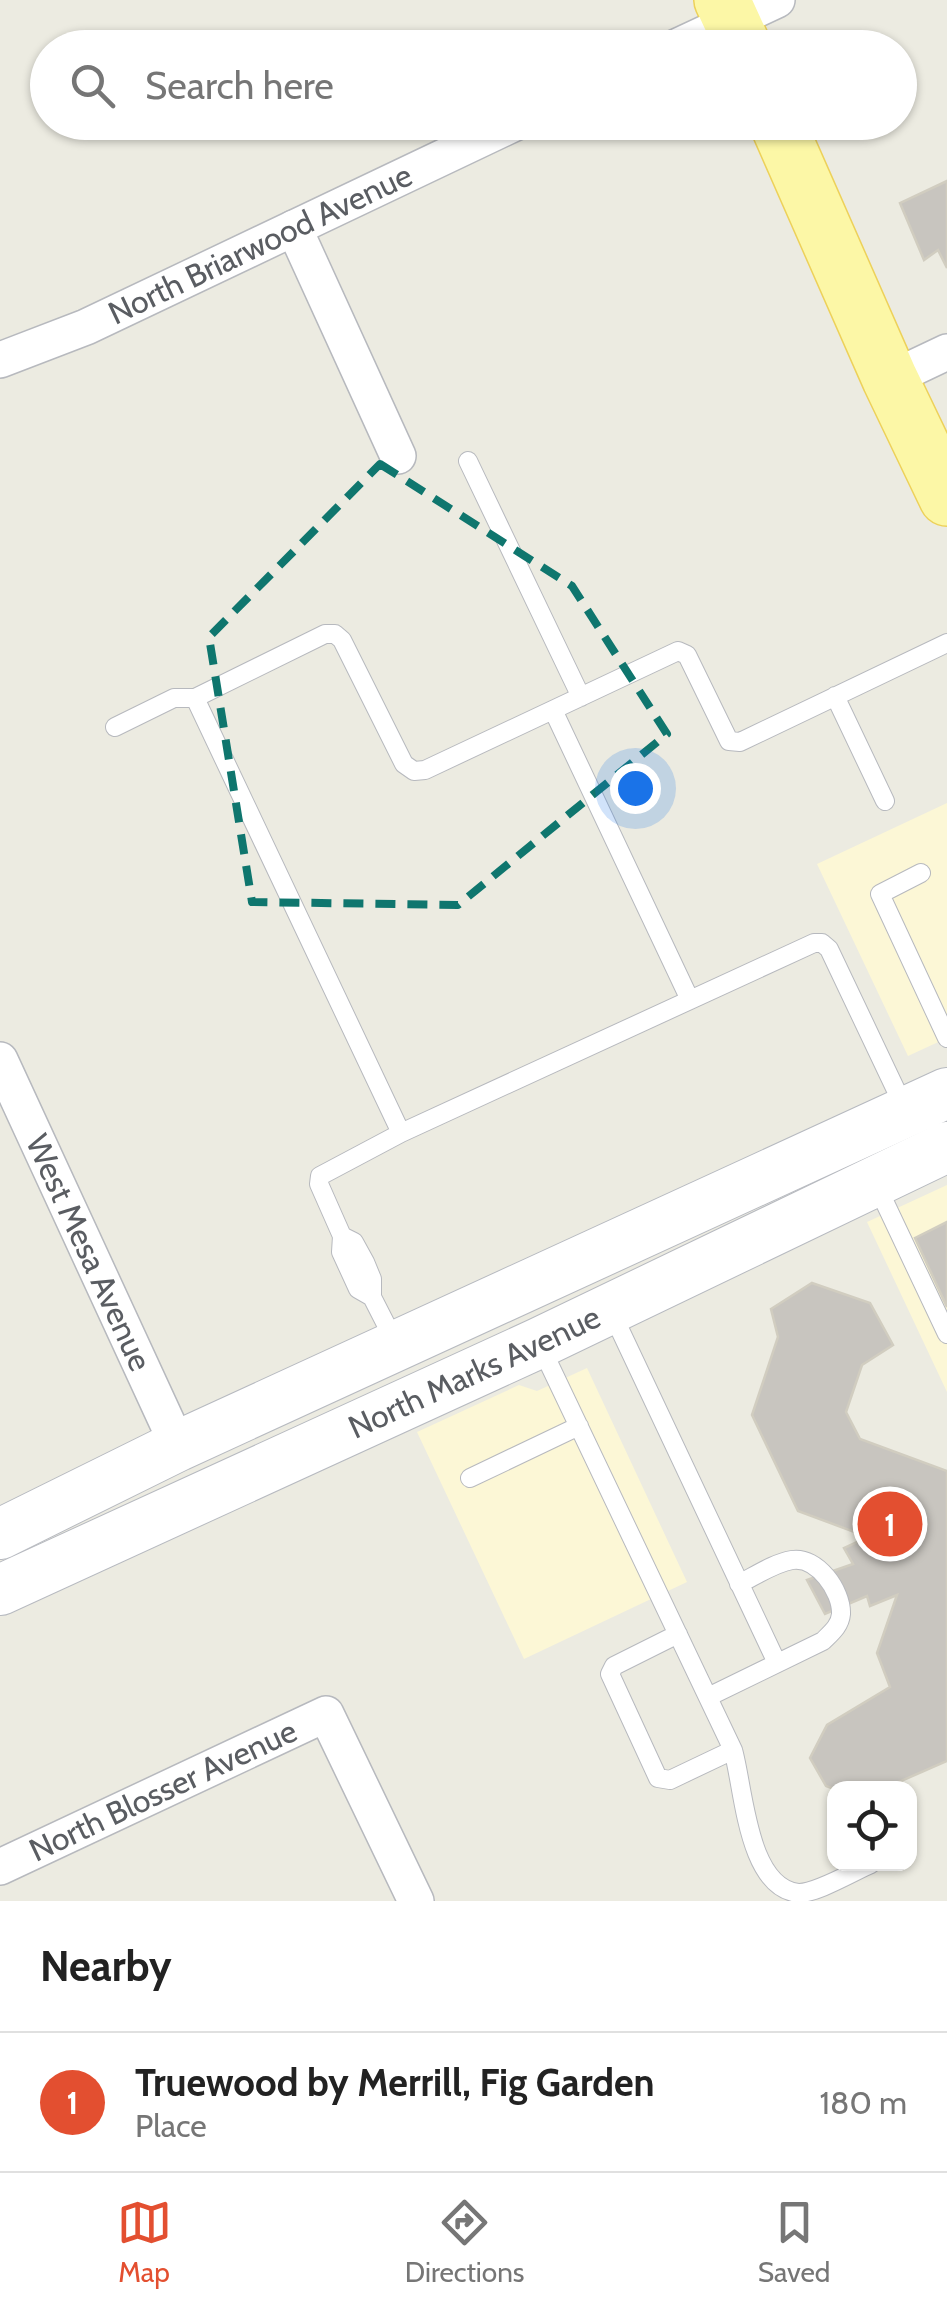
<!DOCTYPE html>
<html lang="en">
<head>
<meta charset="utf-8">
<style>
	body { margin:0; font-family:Cabin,sans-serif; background:#f6f6f6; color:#222 }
	.controls { position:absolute; right:30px; bottom:30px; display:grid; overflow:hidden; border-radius:20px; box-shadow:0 2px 8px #0004 }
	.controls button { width:90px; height:90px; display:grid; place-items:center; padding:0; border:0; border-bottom:2px solid #e0e0e0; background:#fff; color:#222; font:50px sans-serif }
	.you { position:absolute; left:635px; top:788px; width:35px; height:35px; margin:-25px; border:8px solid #fff; border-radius:50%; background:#1a73e8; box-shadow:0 0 0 15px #1a73e833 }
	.badge { display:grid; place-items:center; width:65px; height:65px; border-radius:50%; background:#e34f30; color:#fff; font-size:32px; font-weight:700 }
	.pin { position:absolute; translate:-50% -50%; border:5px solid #fff; box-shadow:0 2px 10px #0006 }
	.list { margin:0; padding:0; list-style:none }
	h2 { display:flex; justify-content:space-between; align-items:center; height:130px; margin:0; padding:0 40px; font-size:42px }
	h2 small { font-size:32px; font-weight:400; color:#767676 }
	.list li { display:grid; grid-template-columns:65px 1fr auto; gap:30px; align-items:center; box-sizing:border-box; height:140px; padding:0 40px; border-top:2px solid #e0e0e0 }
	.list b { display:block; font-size:38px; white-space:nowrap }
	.list p { margin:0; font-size:32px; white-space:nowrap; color:#767676 }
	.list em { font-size:32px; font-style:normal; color:#767676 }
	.icon { flex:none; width:55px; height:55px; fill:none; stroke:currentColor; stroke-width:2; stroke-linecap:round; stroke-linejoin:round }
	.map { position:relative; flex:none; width:947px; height:1901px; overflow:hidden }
	.search { position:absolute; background:#fff; box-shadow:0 2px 8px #0004; left:30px; right:30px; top:30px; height:110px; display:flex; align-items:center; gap:25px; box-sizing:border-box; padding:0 35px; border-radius:55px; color:#767676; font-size:38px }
	.sheet { height:270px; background:#fff }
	nav { display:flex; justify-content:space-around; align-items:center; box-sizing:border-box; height:140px; border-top:2px solid #e0e0e0; background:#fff; font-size:28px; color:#767676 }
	nav a { display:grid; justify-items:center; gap:5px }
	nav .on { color:#e34f30 }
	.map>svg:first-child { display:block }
	.commercial { fill:#fcf7d6 }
	.building { fill:#c8c5bf; stroke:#d1cdc0; stroke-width:2.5 }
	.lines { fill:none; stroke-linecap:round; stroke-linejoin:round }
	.service-casing { stroke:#b7b9be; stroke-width:20 }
	.minor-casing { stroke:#b7b9be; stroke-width:38 }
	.secondary-casing { stroke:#b7bac0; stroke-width:52 }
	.primary-casing { stroke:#edd15a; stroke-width:58 }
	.service { stroke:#fff; stroke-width:18 }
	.minor { stroke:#fff; stroke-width:35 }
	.secondary { stroke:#fff; stroke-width:50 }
	.primary { stroke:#fcf7a6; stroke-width:55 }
	.marked { fill:none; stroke:#0f766e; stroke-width:8; stroke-dasharray:20 12; stroke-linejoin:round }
	.labels { text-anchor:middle; stroke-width:8; stroke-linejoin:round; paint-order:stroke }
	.street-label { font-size:32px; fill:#5a5d62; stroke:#fff }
</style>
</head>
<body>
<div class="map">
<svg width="947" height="1901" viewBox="0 0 947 1901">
	<rect width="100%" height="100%" fill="#ecebe1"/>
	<path class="commercial" d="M947,803v235l-39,18 -91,-192z
		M947,1185v207l-80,-170z
		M587,1368l100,214 -163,77 -107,-227 102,-47 18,6z"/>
	<path class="building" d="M947,181v87l-9,-18 -14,10 -24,-57z
		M947,1222v85l-32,-69z
		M812,1283l58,20 23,42 -31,20 -16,47 14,27 87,32v290l-62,27 -51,1 -8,-3 -16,-28 17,-33 63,-38 -13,-34 20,-58 -27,11 -3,-10 -42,18 -18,-34 46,-16 -9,-16 24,-11 -70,-26 -46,-96 26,-78 -7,-28z"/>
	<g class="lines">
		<defs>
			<path id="service" d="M468,461l113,236
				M835,696l50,105
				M553,710l137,290
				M115,727l59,-29h21
				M921,873l-41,21 67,144
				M904,1107l-75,-158 -7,-6h-8l-413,190 -206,-435 130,-64h10l7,6 62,124 10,7 11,-1 253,-119 9,4 42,86 11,1 207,-99
				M877,1186l70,148
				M342,1236l12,6 11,20 7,17v18l24,47
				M372,1297l-14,-8 -17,-37 1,-16 -23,-52 1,-8 81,-43
				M612,1313l165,350
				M540,1345l193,405c11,38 14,137 65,143 18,1 56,-22 73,-29
				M470,1478l109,-52
				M678,1634l-64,32 -4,8 48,104 12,2 63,-30
				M708,1697l115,-56c8,-8 17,-15 18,-27 1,-23 -24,-58 -49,-54 -18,3 -37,16 -53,24"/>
			<g id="minor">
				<path d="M674,48l103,-48"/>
				<path d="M294,228l104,228"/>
				<path id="s1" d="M0,360l86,-33 431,-205"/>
				<path d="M890,379l57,-27"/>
				<path id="s2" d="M0,1060l178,386"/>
				<path id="s3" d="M0,1867l326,-153 90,187"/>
			</g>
			<g id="secondary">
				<path d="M0,1534l178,-88 769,-353"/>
				<path id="s4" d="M0,1590l539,-247 408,-196"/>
			</g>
			<path id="primary" d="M722,0l22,48
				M777,122l113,257 57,119"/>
		</defs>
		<use href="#service" class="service-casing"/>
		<use href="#minor" class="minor-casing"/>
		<use href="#secondary" class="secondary-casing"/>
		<use href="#primary" class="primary-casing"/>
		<use href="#service" class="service"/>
		<use href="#minor" class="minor"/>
		<use href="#secondary" class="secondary"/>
		<use href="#primary" class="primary"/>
	</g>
	<path class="marked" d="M380,464l192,122 95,148 -209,171 -206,-3 -43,-265z"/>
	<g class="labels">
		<g class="street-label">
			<text dy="11" stroke="none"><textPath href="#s1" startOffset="285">North Briarwood Avenue</textPath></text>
			<text dy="11" stroke="none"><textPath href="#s2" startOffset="212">West Mesa Avenue</textPath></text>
			<text dy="11" stroke="none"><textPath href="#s4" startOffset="522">North Marks Avenue</textPath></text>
			<text dy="11" stroke="none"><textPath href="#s3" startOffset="180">North Blosser Avenue</textPath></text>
		</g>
	</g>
</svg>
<div class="controls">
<button><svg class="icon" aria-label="locate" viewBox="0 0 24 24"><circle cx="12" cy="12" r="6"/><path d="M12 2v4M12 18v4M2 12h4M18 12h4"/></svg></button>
</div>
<div class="you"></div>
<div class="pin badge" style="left:890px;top:1524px">1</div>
<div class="search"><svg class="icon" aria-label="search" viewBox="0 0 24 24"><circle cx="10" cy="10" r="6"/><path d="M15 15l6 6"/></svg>Search here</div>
</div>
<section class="sheet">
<h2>Nearby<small></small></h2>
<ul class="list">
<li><span class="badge">1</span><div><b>Truewood by Merrill, Fig Garden</b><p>Place</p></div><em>180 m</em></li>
</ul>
</section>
<nav>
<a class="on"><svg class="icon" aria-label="map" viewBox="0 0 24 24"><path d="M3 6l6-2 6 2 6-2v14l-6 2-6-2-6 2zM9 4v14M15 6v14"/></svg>Map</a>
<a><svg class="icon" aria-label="directions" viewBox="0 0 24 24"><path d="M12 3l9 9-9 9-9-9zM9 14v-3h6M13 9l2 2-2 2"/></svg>Directions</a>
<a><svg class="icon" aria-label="saved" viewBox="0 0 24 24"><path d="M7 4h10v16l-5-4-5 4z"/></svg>Saved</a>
</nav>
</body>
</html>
